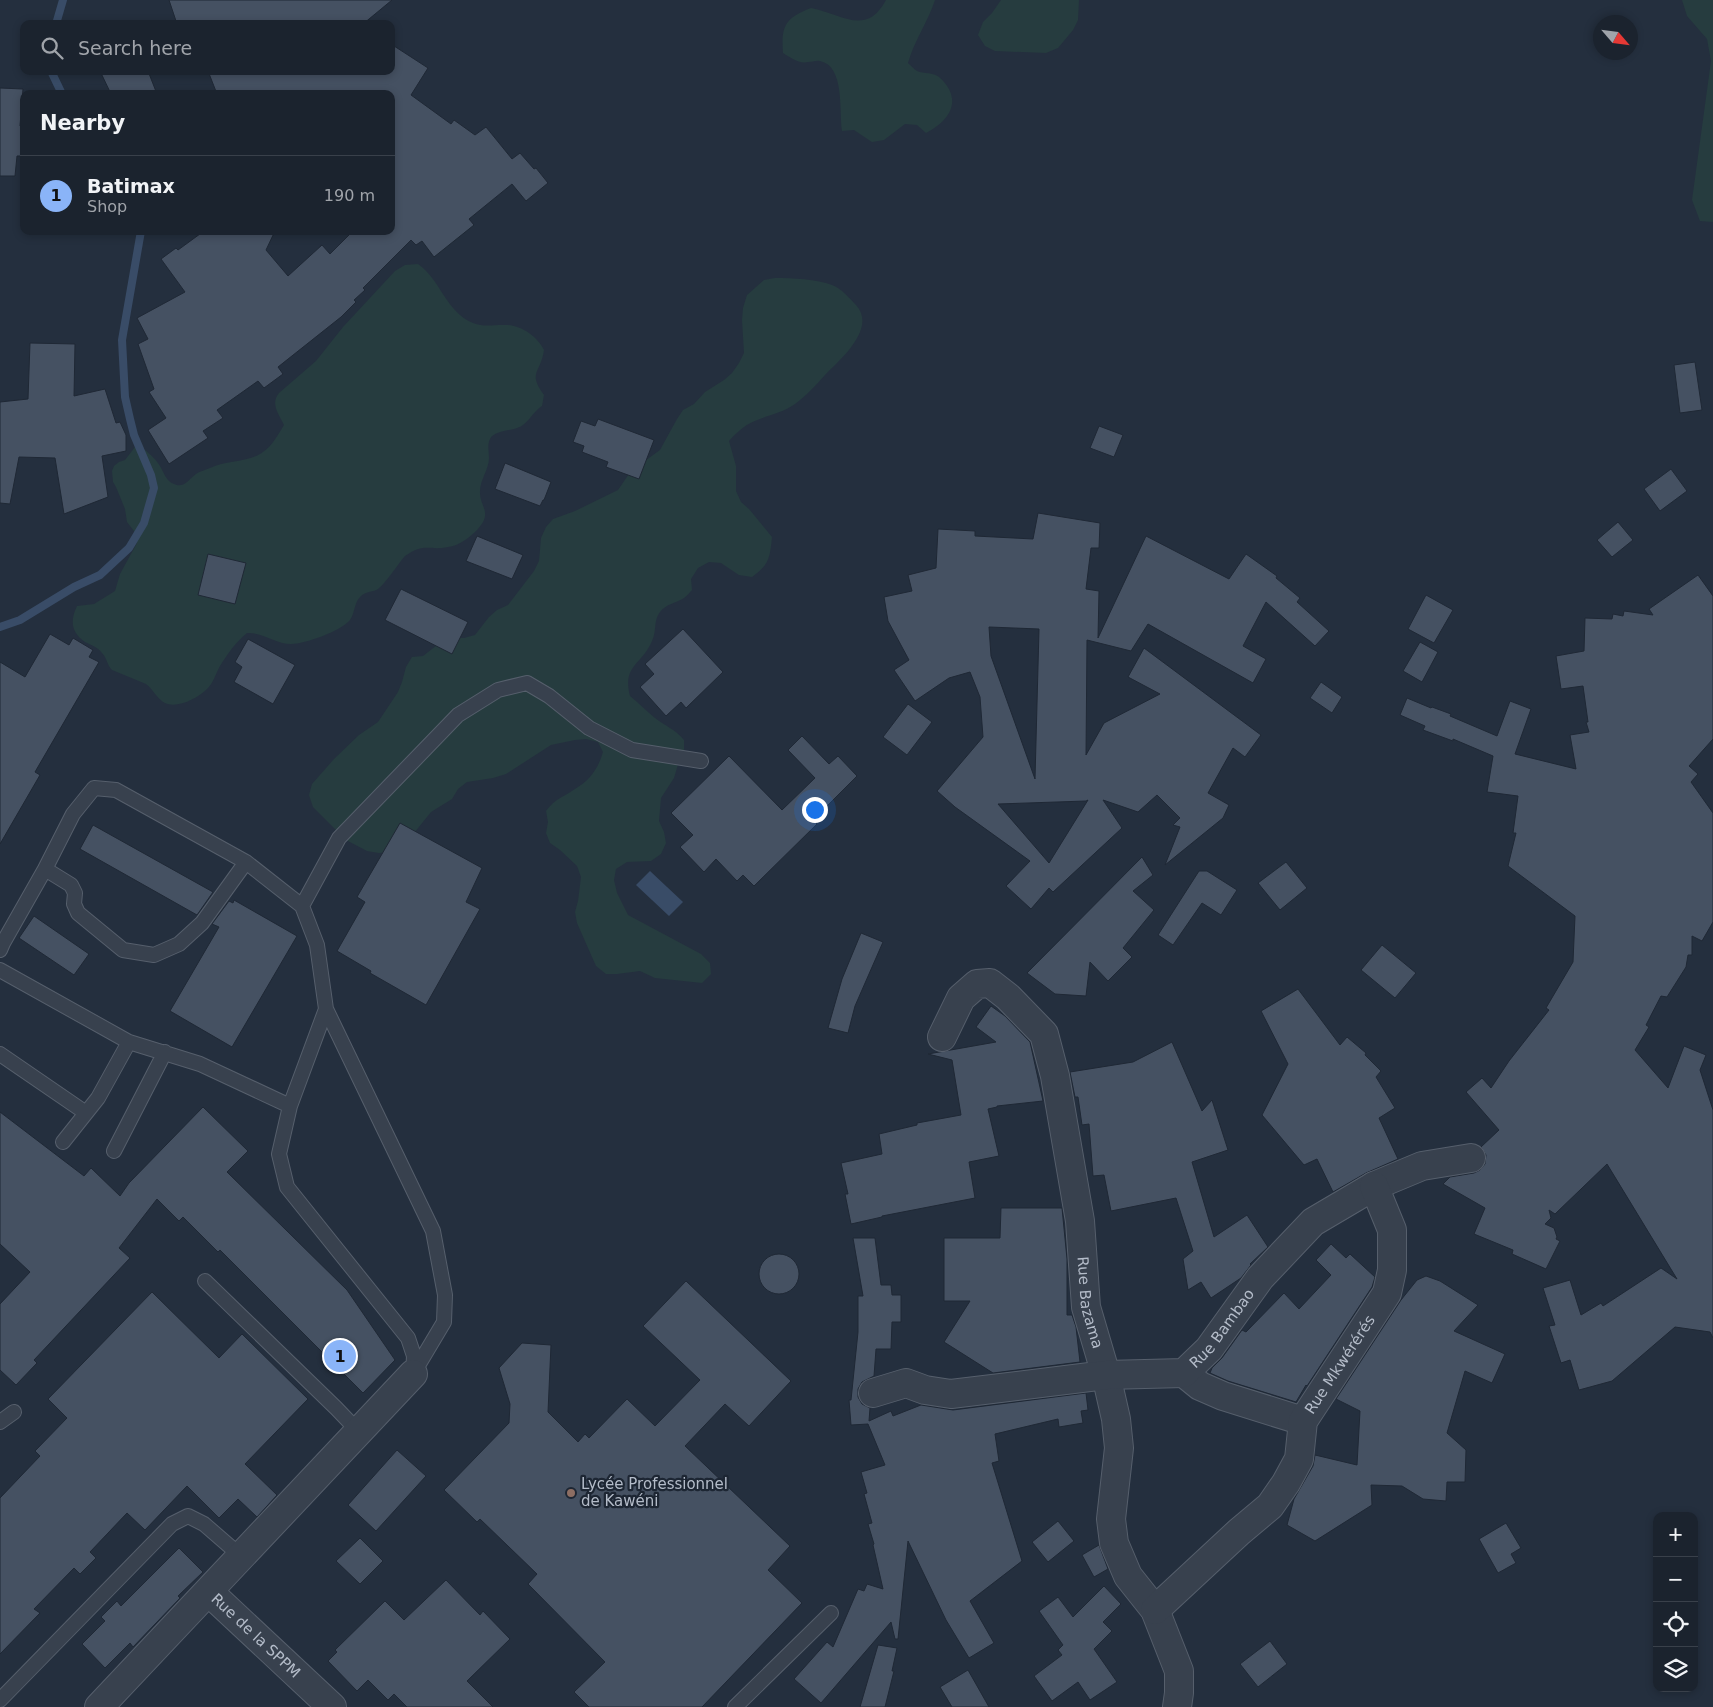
<!DOCTYPE html>
<html lang="en">
<head>
<meta charset="utf-8">
<style>
	body { margin:0; font-family:"DejaVu Sans",sans-serif; background:#242b36; color:#f1f3f6 }
	.controls { position:absolute; right:15px; bottom:15px; display:grid; overflow:hidden; border-radius:10px; box-shadow:0 2px 8px #0003 }
	.controls button { width:45px; height:45px; display:grid; place-items:center; padding:0; border:0; border-bottom:1px solid #39404a; background:#1b232e; color:#f1f3f6; font:25px sans-serif }
	.compass { position:absolute; left:1593px; top:15px; width:45px; height:45px; border-radius:50%; background:#1b232e; box-shadow:0 2px 8px #0003; rotate:118deg }
	.you { position:absolute; left:814px; top:809px; width:18px; height:18px; margin:-12px; border:4px solid #fff; border-radius:50%; background:#1a73e8; box-shadow:0 0 0 8px #1a73e833 }
	.badge { display:grid; place-items:center; width:32px; height:32px; border-radius:50%; background:#8ab4f8; color:#111; font-size:16px; font-weight:700 }
	.pin { position:absolute; translate:-50% -50%; border:2px solid #fff; box-shadow:0 1px 5px #0006 }
	.list { margin:0; padding:0; list-style:none }
	h2 { display:flex; justify-content:space-between; align-items:center; height:65px; margin:0; padding:0 20px; font-size:21px }
	h2 small { font-size:16px; font-weight:400; color:#a0a4aa }
	.list li { display:grid; grid-template-columns:32px 1fr auto; gap:15px; align-items:center; box-sizing:border-box; height:80px; padding:0 20px; border-top:1px solid #39404a }
	.list b { display:block; font-size:19px; white-space:nowrap }
	.list p { margin:0; font-size:16px; white-space:nowrap; color:#a0a4aa }
	.list em { font-size:16px; font-style:normal; color:#a0a4aa }
	.icon { flex:none; width:28px; height:28px; fill:none; stroke:currentColor; stroke-width:2; stroke-linecap:round; stroke-linejoin:round }
	.map { position:relative; flex:none; width:1713px; height:1707px; overflow:hidden }
	.search { position:absolute; background:#1b232e; box-shadow:0 2px 8px #0003; left:20px; top:20px; width:375px; height:55px; display:flex; align-items:center; gap:12px; box-sizing:border-box; padding:0 18px; border-radius:10px; color:#a0a4aa; font-size:19px }
	.panel { position:absolute; background:#1b232e; box-shadow:0 2px 8px #0003; left:20px; top:90px; width:375px; height:145px; border-radius:10px }
	.map>svg:first-child { display:block }
	.green { fill:#263c3f }
	.water { fill:#394c67 }
	.lines { fill:none; stroke-linecap:round; stroke-linejoin:round }
	.stream { stroke:#394c67; stroke-width:8 }
	.building { fill:#455162; stroke:#1f2835; fill-rule:evenodd }
	.service-casing { stroke:#565f6c; stroke-width:16 }
	.minor-casing { stroke:#565f6c; stroke-width:30 }
	.service { stroke:#38414e; stroke-width:14 }
	.minor { stroke:#38414e; stroke-width:28 }
	.education-dot { fill:#8d6e63; stroke:#1d2633; stroke-width:2 }
	.labels { text-anchor:middle; stroke-width:4.5; stroke-linejoin:round; paint-order:stroke }
	.street-label { font-size:15px; fill:#b4bcc9; stroke:#1d2633 }
	.poi-label { font-size:15px; fill:#b4bcc9; stroke:#1d2633; text-anchor:start }
</style>
</head>
<body>
<div class="map">
<svg width="1713" height="1707" viewBox="0 0 1713 1707">
	<rect width="100%" height="100%" fill="#242f3e"/>
	<path class="green" d="M886,0h49c-7,22 -21,41 -27,63 2,2 6,6 9,8 7,3 16,1 22,6 25,22 11,44 -13,56l-9,-8 -12,-1 -21,16 -12,2 -18,-12 -12,1c-3,-20 3,-65 -22,-70 -4,-1 -8,1 -12,1 -9,2 -17,-4 -25,-9 -2,-27 2,-35 28,-45 31,6 55,29 75,-8z
		M1001,0h78l-1,20 -5,10 -15,18 -12,5 -51,-2 -10,-5 -7,-11 5,-13 9,-9z
		M1682,0h31v222l-13,-1 -8,-21 19,-139 -4,-22 -20,-23z
		M418,264c22,15 28,48 55,59 10,4 19,2 30,2 17,-1 34,11 41,25 -3,23 -17,22 0,45l-2,11c-9,5 -14,19 -25,22 -8,3 -23,3 -27,11 -3,6 -1,13 -1,19 0,11 -9,22 -9,33 -1,16 14,21 -3,39 -7,7 -18,16 -29,17 -19,4 -23,-5 -43,9 -7,8 -19,27 -27,33 -4,3 -12,2 -17,7 -7,6 -6,17 -11,24 -9,11 -45,24 -59,24 -15,0 -29,-12 -44,-11 -11,9 -19,20 -27,33 -4,7 -7,18 -13,23 -9,9 -30,20 -42,14 -8,-4 -12,-14 -19,-19l-34,-14c-5,-5 -5,-12 -10,-17 -4,-6 -11,-8 -17,-11 -14,-10 -15,-21 -8,-36l17,-2 21,-13 5,-17 17,-31 -3,-12 -7,-9 -2,-13 -9,-22 -3,-5 -1,-11 2,-5 5,-4 6,-2 10,-13h6c7,5 14,11 19,19 4,7 6,15 14,18 10,5 15,-5 22,-10 4,-3 10,-4 14,-6 17,-8 38,-5 53,-16 9,-6 15,-17 21,-27 -5,-11 -14,-21 -5,-32l37,-32 27,-34 52,-56 10,-6z
		M775,278c17,0 42,1 57,7 9,3 17,13 24,20 21,23 -15,54 -31,70 -9,10 -19,21 -30,29 -11,8 -23,10 -35,15 -13,4 -22,12 -31,22l7,25v25l5,11 8,7 23,28c-2,21 -3,28 -20,40l-13,-2 -18,-12 -12,-1 -11,6 -7,11 1,11c-3,3 -5,6 -8,8 -8,5 -18,6 -24,14 -7,9 -3,19 -8,29 -10,24 -30,24 -22,55 9,7 16,15 25,22 10,8 20,11 29,22v11l-5,10 -5,17 -13,20 -2,23 5,11 2,11 -5,11 -10,7 -24,1 -11,7 -2,11 3,13 11,22 73,39 9,9 1,11 -9,9 -47,-5 -15,-7 -23,3h-11l-10,-8 -19,-43 -2,-11 3,-11 3,-24 -4,-11 -17,-16 -10,-7 -4,-10 2,-11 -2,-11c10,-13 16,-13 29,-22 15,-9 23,-20 28,-37l-5,-10 -12,-3 -11,1 -24,5 -45,29 -13,4 -26,4 -9,7 -6,10 -21,13 -21,26 -19,14 -12,1 -12,-2 -21,-11 -33,-33 -4,-12 3,-11 22,-25 25,-24 19,-13 20,-30 4,-10 4,-15 6,-10 11,-1 18,-14 12,-4h11l11,-3 14,-18 8,-7 11,-5 26,-34 5,-10 2,-23 5,-11 7,-8 22,-8 43,-21 13,-19 29,-21 17,-31 6,-9 11,-6 11,-12 19,-12 8,-7 7,-10 5,-10 -2,-33 1,-12 4,-13 17,-15z"/>
	<path class="water" d="M650,871l33,31 -14,14 -33,-31z"/>
	<g class="lines">
		<path class="stream" d="M56,24l7,-24
			M51,71l11,23
			M0,627l20,-7 54,-33 26,-12 29,-27 15,-25 10,-35 -3,-13 -17,-40 -4,-16 -5,-22 -3,-57 19,-109"/>
	</g>
	<path class="building" d="M169,0h223l-29,24h-186z
		M391,44l37,24 -17,27 40,29 3,-4 21,15 11,-8 26,32 8,-6 14,16 2,-1 12,15 -22,18 -14,-17 -43,35 5,6 -40,32 -12,-16 -6,4 -5,-5 -48,48 2,2 -11,10 2,2 -15,15 -63,50 5,7 -19,14 -6,-7 -41,29 6,8 -20,13 5,7 -39,26 -21,-34 18,-12 -17,-26 5,-3 -16,-45 10,-5 -11,-21 48,-26 -24,-33 15,-11 2,2 26,-19h71l-9,19 22,26 34,-31 8,9 23,-23h38v-137h-174l-9,-23h183z
		M100,71h48l9,23h-46z
		M0,88l23,1 -3,37h4v30h-7l-2,20h-15z
		M30,343l45,1 -1,52 31,-7 11,34 4,-1 6,13v16l-24,5 6,41 -44,17 -9,-56 -36,-1 -9,47 -10,-1v-101l28,-3z
		M1695,362l7,48 -22,3 -6,-48z
		M598,419l56,21 -15,39 -33,-12 2,-5 -26,-10 2,-6 -11,-4 8,-21 14,5z
		M1099,426l24,9 -9,22 -24,-9z
		M505,463l46,19 -7,18h-1l-3,6 -45,-17z
		M1671,469l16,22 -27,20 -16,-22z
		M1038,513l62,10 -1,25h-8l-5,41 13,2 -1,47 48,-102 83,43 17,-25 31,22 -1,2 24,20 -3,4 32,29 -14,15 -49,-44 -23,44 23,13 -13,24 -105,-59 -17,27 -44,-11 -1,115 18,-32 56,-29 -32,-17 16,-29 117,87 -16,22 -12,-9 -25,45 21,12 -6,13 -58,47 15,-38 -7,-2 7,-7 -23,-23 -19,17 -35,-12 19,28 -69,64 -4,-4 -18,21 -25,-23 24,-25 -75,-54 -18,-16 46,-54 -3,-40 -10,-25 -21,6 -34,23 -21,-31 15,-10 -21,-39 -4,-24 28,-6 -4,-16 28,-7 2,-39 37,2v5l58,3zM989,627l50,2 -4,150 -44,-123zM1088,800l-39,63 -51,-59 88,-3z
		M1618,522l15,18 -21,17 -15,-17z
		M477,536l46,19 -11,24 -46,-18z
		M208,554l38,9 -11,41 -37,-9z
		M1698,575l15,21v143l-24,27 9,8 -7,8 22,31v109l-11,19 -10,-5v19h-4l-2,12 -19,30 -6,-1 -15,29 3,2 -14,23 33,38 16,-42 22,9 -6,15 13,40v228l-3,-6 -35,-5 -63,54 -33,9 -9,-30 -9,3 -12,-37 6,-1 -12,-37 27,-8 11,35 20,-12 2,3 58,-38 16,11 -70,-115 -52,50 -6,-4 2,8 -6,6 9,4 3,9 -1,2 4,2 -14,28 -34,-15 1,-4 -39,-16 11,-26 -42,-24 7,-7 24,-4 6,-3 5,-6 1,-9 -5,-8 18,-17 -33,-38 16,-14 9,10 18,-27 40,-51 -3,-2 27,-46 2,-46 -67,-50 8,-33h-3l5,-37 -31,-4 6,-36 -40,-17v2l-30,-11 2,-4 -25,-11 7,-17 24,10 1,-1 19,7 -1,2 47,20 13,-35 21,8 -16,45 61,15 -6,-34 19,-3 -3,-10h2l-5,-36 -22,3 -5,-33 28,-5 1,-33 27,1 1,-5 10,2 1,-5 29,4 -4,-6z
		M401,589l67,33 -16,32 -67,-34z
		M1426,595l27,15 -19,33 -26,-14z
		M683,629l40,43 -37,36 -5,-6 -15,14 -26,-29 14,-13 -9,-10z
		M50,634l19,11 4,-7 20,12 -4,7 10,5 -64,110 5,3 -40,69v-182l25,15z
		M248,639l47,26 -22,39 -39,-22 8,-15 -7,-5z
		M1420,642l18,10 -16,30 -19,-11z
		M1321,682l21,15 -10,16 -22,-15z
		M908,704l24,18 -25,33 -24,-18z
		M802,736l27,28 9,-8 19,20 -44,44 4,4 -63,62 -11,-11 -6,6 -21,-22 -12,13 -24,-25 13,-12 -22,-22 58,-57 53,54 33,-32 -27,-28z
		M400,823l82,45 -16,34 14,7 -54,96 -56,-32 1,-2 -34,-20 28,-49 -8,-5z
		M93,825l120,67 -16,23 -117,-66z
		M1142,857l11,18 -20,16 21,19 -31,38 9,9 -24,24 -18,-19 -4,34 -31,-2 -28,-21z
		M1286,862l21,26 -27,22 -22,-27z
		M1199,871h8l30,19 -16,25 -19,-12 -29,42 -15,-10z
		M234,900l63,36 -65,111 -62,-36 49,-84 -7,-3 17,-23 4,2z
		M34,916l55,38 -15,21 -55,-37z
		M861,933l22,9 -28,64 -7,27 -20,-5 14,-49z
		M1382,945l34,28 -21,25 -34,-28z
		M1298,989l42,56 7,-8 19,16 -1,2 16,16 -5,6 19,31 -16,10 19,41 -32,14 -33,19 -16,-33 -13,6 -42,-50 26,-51 -27,-53z
		M991,1006l14,10 25,26 13,59 -46,5v1l-9,2 11,47 -30,6 6,36 -93,18v1l-31,7 -6,-30h3l-7,-31 41,-9 -3,-20 38,-9v-2l44,-8 -9,-55 -24,-6 68,-12 -20,-15z
		M1172,1042l30,69 10,-11 16,50 -36,12 22,75 33,-22 21,32 -18,17 1,1 -10,13 -30,20 -10,-16 -13,8 -5,-31 10,-8 -17,-53 -65,13 -7,-36 -11,1 -4,-52 -7,1 -4,-28h-3l-5,-25 63,-10z
		M203,1107l45,44 -21,21 120,118 48,70 -32,33 -143,-143 -2,2 -35,-35 -4,4 -22,-22 -38,49 11,10 -96,102 3,3 -21,22 -16,-15v-66l30,-32 -30,-28v-132l84,64 7,-8 29,28 9,-13z
		M1001,1208h61l5,51v56h5l4,12 4,35 -87,11 -49,-31 26,-41h-26v-63h56z
		M853,1238h22l6,47h10l1,10h9v27h-9l-1,27h-15l-2,27 -12,6 -4,7v8l4,7 8,4 -1,13 22,-10 2,5 28,-11 32,5 133,-17 2,17 -7,1 2,12 -24,4 -1,-8 -63,15 4,27 -7,2 30,98 -52,40 24,42 -25,15 -23,-38 -38,-79 -10,98h-3l-4,-17 -70,81 -27,-24 33,-37 6,5 25,-58 6,2 3,-7 16,5 -10,-44 1,-1 -6,-20 4,-1 -8,-29 3,-1 -6,-21 24,-7 -17,-41 -17,1 -2,-25h2l7,-68v-36h5z
		M1331,1244l15,14 4,-4 25,23 -3,10 -65,99 -1,-1 -10,17 -68,-21 -18,-8 2,-5 10,-10 20,-28 4,2 38,-39 15,16 32,-34 -15,-15z
		M759 1274a20 20 0 1 1 40 0a20 20 0 1 1-40 0Z
		M1426,1276l14,5 38,24 -24,26 51,23 -13,29 -27,-12 -18,62 19,17 -1,32h-18l-1,19 -23,-2 -21,-13 -31,-1 1,20 -57,36 -28,-16 7,-26 19,-33 2,-11 42,10 3,-54 -24,-12 65,-99 16,-20z
		M686,1281l105,100 -42,45 -24,-22 -40,42 105,100 -22,24 34,33 -100,104h-113l-15,-15 31,-30 -77,-78 9,-10 -57,-55 -3,3 -33,-32 65,-67 1,-19 -11,-36 23,-25 29,2 -3,67 30,30 7,-8 4,4 38,-39 28,27 45,-46 -57,-54z
		M152,1292l67,66 23,-24 66,65 -63,65 32,31 -20,22 -19,-18 -19,19 -32,-32 -42,44 -18,-17 -37,39 6,6 -16,16 -6,-6 -40,41 6,4 -40,41v-156l40,-42 -5,-5 32,-33 -19,-19z
		M397,1450l29,26 -50,55 -28,-26z
		M1058,1521l16,20 -26,21 -16,-20z
		M1506,1523l15,25 -10,6 5,9 -18,10 -19,-34z
		M360,1538l23,23 -23,23 -24,-23z
		M1099,1545l9,24 -14,8 -12,-22z
		M179,1548l24,24 -25,24 2,2 -47,49 -3,-4 -25,25 -23,-24 23,-23 -4,-4 16,-16 4,5z
		M446,1580l34,35 3,-4 27,28 -43,42 26,26h-86l-13,-13 -6,6 -20,-20 -11,11 -29,-30 9,-9 -2,-2 50,-49 19,19z
		M1104,1586l17,18 -18,18 9,9 -18,18 23,33 -27,18 -12,-18 -26,19 -18,-25 28,-21 -4,-5 5,-5 -24,-34 19,-14 15,20z
		M1270,1641l17,23 -29,23 -18,-23z
		M878,1645l19,3 -5,23h2l-9,36h-25z
		M968,1670l21,37h-37l-12,-20z"/>
	<g class="lines">
		<defs>
			<path id="service" d="M45,869l26,16 4,8 -1,11 4,9 45,37 31,5 25,-11 23,-21 44,-61
				M302,906l37,-68 119,-123 40,-25 29,-7 22,13 40,32 43,22 69,11
				M0,950l3,-7 42,-74 28,-55 21,-26 22,2 130,72 56,44 15,39 9,64 107,222 12,64 -1,27 -31,52
				M0,970l129,72 71,22 90,42
				M326,1009l-36,97 -11,48 8,33 121,151 6,18 -1,18
				M0,1054l86,59
				M63,1142l35,-44 31,-56
				M114,1151l51,-99
				M205,1281l131,127 23,24
				M0,1422l14,-10
				M0,1700l172,-176 16,-8 16,8 38,33
				M735,1707l96,-94"/>
			<g id="minor">
				<path id="s1" d="M942,1037l19,-39 16,-14 13,-1 18,14 36,37 11,42 25,145 6,86 20,68 10,44 3,29 -8,71 3,24 14,33 27,34 24,61v22l-2,14"/>
				<path d="M1184,1373l16,13 23,10 80,25"/>
				<path id="s2" d="M873,1393l33,-10 19,7 26,4 155,-19 78,-2 25,-24 51,-71 53,-56 61,-36 48,-20 49,-8"/>
				<path id="s3" d="M209,1592l123,115"/>
				<path id="s4" d="M1155,1610l84,-78 31,-26 16,-23 13,-24 4,-38 84,-128 5,-23v-40l-18,-44"/>
				<path d="M99,1707l314,-333"/>
			</g>
		</defs>
		<use href="#service" class="service-casing"/>
		<use href="#minor" class="minor-casing"/>
		<use href="#service" class="service"/>
		<use href="#minor" class="minor"/>
	</g>
	<circle class="education-dot" cx="571" cy="1493" r="5"/>
	<g class="labels">
		<g class="street-label">
			<text dy="5" stroke="none"><textPath href="#s1" startOffset="425">Rue Bazama</textPath></text>
			<text dy="5" stroke="none"><textPath href="#s2" startOffset="374">Rue Bambao</textPath></text>
			<text dy="5" stroke="none"><textPath href="#s4" startOffset="316">Rue Mkwérérés</textPath></text>
			<text dy="5" stroke="none"><textPath href="#s3" startOffset="64">Rue de la SPPM</textPath></text>
		</g>
		<g class="poi-label">
			<text x="581" y="1489">Lycée Professionnel<tspan x="581" dy="17">de Kawéni</tspan></text>
		</g>
	</g>
</svg>
<div class="controls">
<button>+</button>
<button>−</button>
<button><svg class="icon" aria-label="locate" viewBox="0 0 24 24"><circle cx="12" cy="12" r="6"/><path d="M12 2v4M12 18v4M2 12h4M18 12h4"/></svg></button>
<button><svg class="icon" aria-label="layers" viewBox="0 0 24 24"><path d="M12 4l9 5-9 5-9-5zM3 14l9 5 9-5"/></svg></button>
</div>
<svg class="compass" viewBox="-18 -18 36 36"><path d="M0-13l5 13h-10z" fill="#e53935"/><path d="M0 13l5-13h-10z" fill="#a0a4aa"/></svg>
<div class="you"></div>
<div class="pin badge" style="left:340px;top:1356px">1</div>
<div class="search"><svg class="icon" aria-label="search" viewBox="0 0 24 24"><circle cx="10" cy="10" r="6"/><path d="M15 15l6 6"/></svg>Search here</div>
<section class="panel">
<h2>Nearby<small></small></h2>
<ul class="list">
<li><span class="badge">1</span><div><b>Batimax</b><p>Shop</p></div><em>190 m</em></li>
</ul>
</section>
</div>
</body>
</html>
